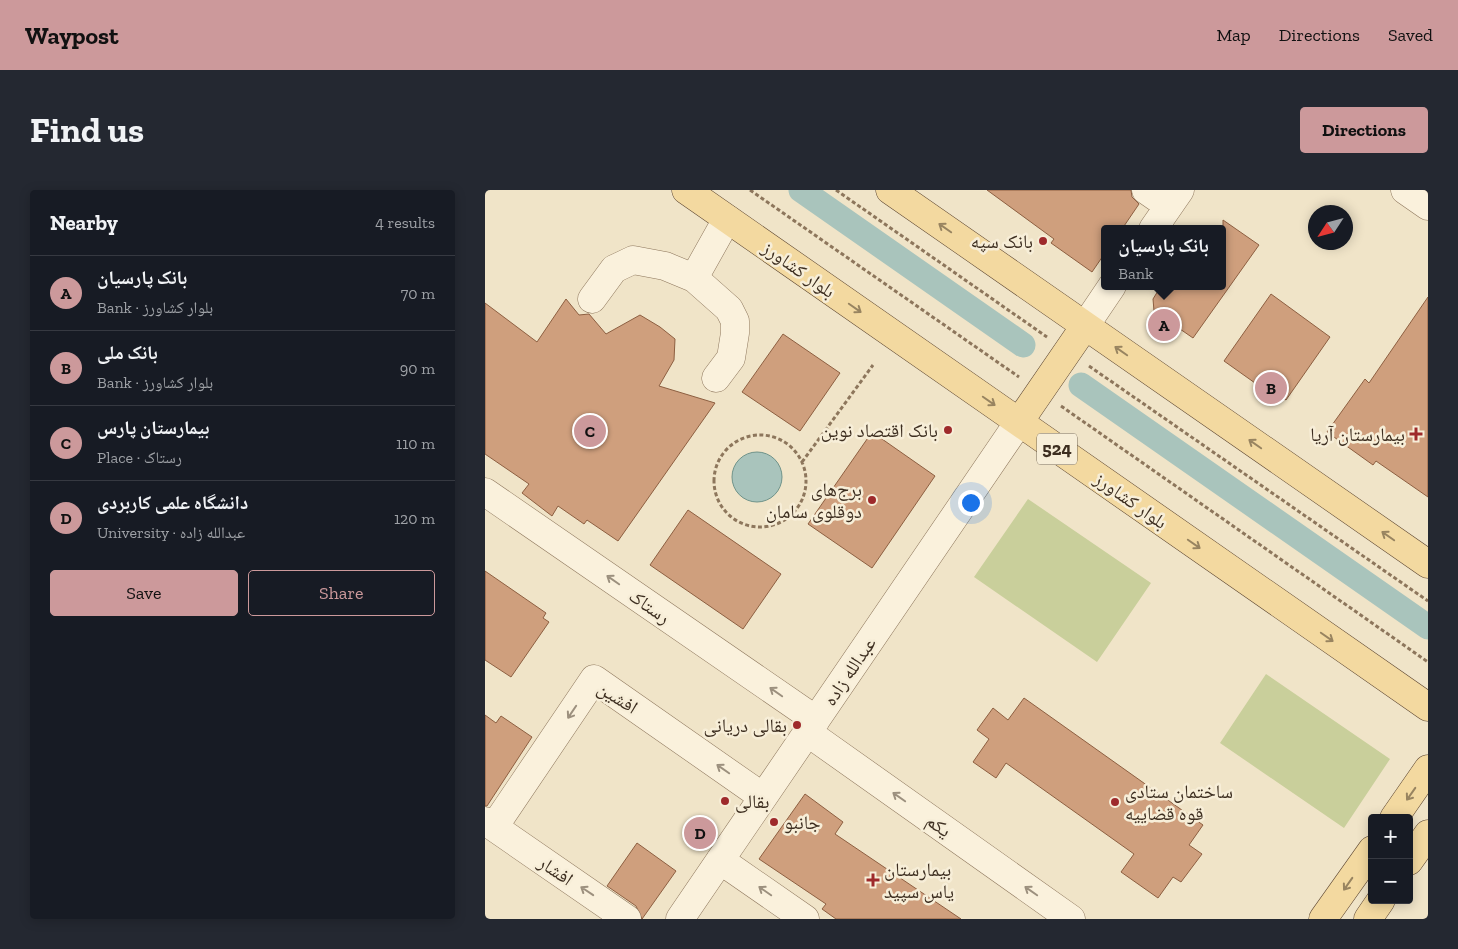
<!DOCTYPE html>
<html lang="en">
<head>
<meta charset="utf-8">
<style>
	body { margin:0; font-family:"Zilla Slab","Noto Naskh Arabic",serif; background:#242831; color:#f1f3f6 }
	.controls { position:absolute; right:15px; bottom:15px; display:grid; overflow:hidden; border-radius:5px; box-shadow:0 2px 12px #0003 }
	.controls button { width:45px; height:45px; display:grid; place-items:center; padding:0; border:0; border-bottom:1px solid #363941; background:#171b24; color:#f1f3f6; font:25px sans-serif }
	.compass { position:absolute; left:823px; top:15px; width:45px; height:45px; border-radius:50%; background:#171b24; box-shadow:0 2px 12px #0003; rotate:234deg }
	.you { position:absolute; left:485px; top:312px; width:18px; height:18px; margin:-12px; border:4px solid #fff; border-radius:50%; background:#1a73e8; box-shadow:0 0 0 8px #1a73e833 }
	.badge { display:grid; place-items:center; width:32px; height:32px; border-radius:50%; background:#cc999b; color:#111; font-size:16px; font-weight:700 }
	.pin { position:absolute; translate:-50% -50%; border:2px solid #fff; box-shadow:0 1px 5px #0006 }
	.popup { position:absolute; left:616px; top:35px; width:125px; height:65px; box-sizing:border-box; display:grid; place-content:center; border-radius:5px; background:#171b24; filter:drop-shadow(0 1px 4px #0005); font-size:16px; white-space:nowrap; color:#9ea1a6 }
	.popup b { font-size:19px; color:#f1f3f6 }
	.popup::after { content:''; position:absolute; left:50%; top:100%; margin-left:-10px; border:10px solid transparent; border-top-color:#171b24 }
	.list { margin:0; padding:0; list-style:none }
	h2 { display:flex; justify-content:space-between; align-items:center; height:65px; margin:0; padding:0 20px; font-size:21px }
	h2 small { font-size:16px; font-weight:400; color:#9ea1a6 }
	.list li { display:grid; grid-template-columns:32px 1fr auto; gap:15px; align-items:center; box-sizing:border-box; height:75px; padding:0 20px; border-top:1px solid #363941 }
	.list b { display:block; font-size:19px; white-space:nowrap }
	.list p { margin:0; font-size:16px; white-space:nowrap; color:#9ea1a6 }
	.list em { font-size:16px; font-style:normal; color:#9ea1a6 }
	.actions { display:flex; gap:10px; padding:15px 20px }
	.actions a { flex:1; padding:11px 0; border:1px solid #cc999b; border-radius:5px; text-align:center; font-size:18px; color:#cc999b }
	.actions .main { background:#cc999b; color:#111 }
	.map { position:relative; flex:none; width:943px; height:729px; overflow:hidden; border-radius:5px }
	header { display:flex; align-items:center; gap:30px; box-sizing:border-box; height:70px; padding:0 25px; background:#cc999b; color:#111 }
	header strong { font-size:24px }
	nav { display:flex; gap:28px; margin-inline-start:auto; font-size:18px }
	.intro { display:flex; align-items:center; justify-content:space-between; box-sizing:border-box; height:120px; padding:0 30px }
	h1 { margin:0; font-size:35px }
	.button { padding:12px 22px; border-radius:5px; background:#cc999b; color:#111; font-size:18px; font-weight:700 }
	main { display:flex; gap:30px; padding:0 30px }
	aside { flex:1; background:#171b24; border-radius:5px; box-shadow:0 2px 12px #0003 }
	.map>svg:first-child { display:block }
	.green { fill:#c9cf9b }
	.water { fill:#a9c4bc; stroke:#6f938a }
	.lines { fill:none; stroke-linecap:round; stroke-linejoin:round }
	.canal { stroke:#a9c4bc; stroke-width:25 }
	.building { fill:#cf9f7d; stroke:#8d5f41 }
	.minor-casing { stroke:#8d765c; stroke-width:29 }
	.major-casing { stroke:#5b4430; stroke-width:29 }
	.path { stroke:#8d765c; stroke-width:3; stroke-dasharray:4 2.5; stroke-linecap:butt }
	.minor { stroke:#faf1dc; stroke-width:28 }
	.major { stroke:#f3d9a0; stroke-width:28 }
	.oneway { stroke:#988460 }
	.oneway2 { stroke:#9c907e }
	.poi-dot { fill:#9e2a2b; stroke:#f7eed8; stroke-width:2 }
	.labels { text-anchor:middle; stroke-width:5; stroke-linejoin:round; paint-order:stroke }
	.shield { fill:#f7eed8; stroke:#756857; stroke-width:1 }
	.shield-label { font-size:18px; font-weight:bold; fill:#3d2e20 }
	.poi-label { font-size:19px; fill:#3d2e20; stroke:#f7eed8; text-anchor:end }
	.street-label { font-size:19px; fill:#3d2e20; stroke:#f7eed8 }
</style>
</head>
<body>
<header>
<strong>Waypost</strong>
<nav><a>Map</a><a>Directions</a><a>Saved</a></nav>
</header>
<div class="intro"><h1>Find us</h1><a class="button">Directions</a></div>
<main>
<aside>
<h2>Nearby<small>4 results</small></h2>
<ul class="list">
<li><span class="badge">A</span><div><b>بانک پارسیان</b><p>Bank · بلوار کشاورز</p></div><em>70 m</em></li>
<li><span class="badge">B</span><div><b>بانک ملی</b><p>Bank · بلوار کشاورز</p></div><em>90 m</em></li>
<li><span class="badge">C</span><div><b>بیمارستان پارس</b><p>Place · رستاک</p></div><em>110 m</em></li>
<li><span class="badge">D</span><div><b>دانشگاه علمی کاربردی</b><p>University · عبدالله زاده</p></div><em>120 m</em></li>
</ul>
<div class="actions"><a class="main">Save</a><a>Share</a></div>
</aside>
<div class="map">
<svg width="943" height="729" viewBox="0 0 943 729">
	<rect width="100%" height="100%" fill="#f0e4c8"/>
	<path class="green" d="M543,309l123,84 -54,79 -123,-85z
		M781,484l124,85 -46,69 -124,-85z"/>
	<path class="water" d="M247 287a25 25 0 1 1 50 0a25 25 0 1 1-50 0Z"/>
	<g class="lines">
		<path class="canal" d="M316,0l222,155
			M596,195l347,242"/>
	</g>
	<path class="building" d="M502,0h144l1,7 7,7 -17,25h-17v24l-13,19 -41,-29 3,-4z
		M738,30l36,25 -66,93 -39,-27 -1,-12 8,-13h62z
		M786,104l59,43 -44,63 -29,-20 -2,3 -31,-22z
		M943,107v200l-52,-36 -3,4 -46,-33 38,-53 4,4z
		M81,109l13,16 10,-1 17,20 34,-19 20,12 15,12 -1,21 -15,26 56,17 -97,138 -31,-21 -3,4 -26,-18 -6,10 -30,-23 7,-9 -44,-30v-151l52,39z
		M298,144l57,39 -40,58 -58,-39z
		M387,242l63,44 -63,92 -64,-44z
		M203,320l93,64 -38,55 -93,-64z
		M0,381l61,42 -3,5 6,4 -38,55 -26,-17z
		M539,508l179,127 -14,20 13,9 -21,28 -8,-5 -15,21 -37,-26 13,-18 -128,-91 -10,15 -23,-16 16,-23 -12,-9 16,-22 15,12z
		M0,525l11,8 5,-7 31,21 -45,69h-2z
		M320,604l38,28 -8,12 126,85h-125l-14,-10 4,-5 -67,-45z
		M152,653l39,28 -34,48 -6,-13 -29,-20z"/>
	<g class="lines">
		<defs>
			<path id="minor" d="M661,0l23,16
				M920,0l23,16
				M668,39l27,-39
				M209,88l33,-59
				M107,109l22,-30 19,-9 32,6 29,12 35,31 6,12v12l-4,25 -15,20
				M600,136l27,-40
				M0,302l331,228
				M322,542l264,187
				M0,631l142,98
				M9,637l100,-148 169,118
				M235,670l85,59
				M195,729l339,-497"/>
			<path id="major" d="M201,0l742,517
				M405,0l538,374
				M534,232l66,-96
				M909,628l34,-49
				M924,671l19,-27
				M838,729l49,-69
				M883,729l13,-19"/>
		</defs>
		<use href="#minor" class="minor-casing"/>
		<use href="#major" class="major-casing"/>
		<path class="path" d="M265,0l269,187
			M351,0l211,147
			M604,176l339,235
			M576,216l367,256
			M229 291a46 46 0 1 1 92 0a46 46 0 1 1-92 0Z
			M317,272l71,-97"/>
		<use href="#minor" class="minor"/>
		<use href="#major" class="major"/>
	</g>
	<defs><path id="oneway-shaft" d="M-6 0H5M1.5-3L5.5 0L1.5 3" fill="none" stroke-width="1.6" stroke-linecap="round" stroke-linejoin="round" transform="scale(1.25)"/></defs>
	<g class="oneway">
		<use href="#oneway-shaft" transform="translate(460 38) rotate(-145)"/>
		<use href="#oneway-shaft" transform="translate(370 118) rotate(35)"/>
		<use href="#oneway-shaft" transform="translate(636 161) rotate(-145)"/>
		<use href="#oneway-shaft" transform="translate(504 211) rotate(35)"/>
		<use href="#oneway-shaft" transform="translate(770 254) rotate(-145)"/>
		<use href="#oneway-shaft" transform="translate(903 346) rotate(-145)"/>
		<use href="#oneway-shaft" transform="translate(709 354) rotate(35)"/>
		<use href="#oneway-shaft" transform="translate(842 447) rotate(35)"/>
		<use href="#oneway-shaft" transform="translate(926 604) rotate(125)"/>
		<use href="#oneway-shaft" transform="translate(863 694) rotate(125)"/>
	</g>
	<g class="oneway2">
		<use href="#oneway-shaft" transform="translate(128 390) rotate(-145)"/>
		<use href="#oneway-shaft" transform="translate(291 502) rotate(-145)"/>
		<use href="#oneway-shaft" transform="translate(87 522) rotate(124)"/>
		<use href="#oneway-shaft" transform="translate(238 579) rotate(-145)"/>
		<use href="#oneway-shaft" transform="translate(414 607) rotate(-145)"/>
		<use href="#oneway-shaft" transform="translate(102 701) rotate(-146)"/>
		<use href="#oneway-shaft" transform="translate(280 701) rotate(-145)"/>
		<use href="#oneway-shaft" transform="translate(546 701) rotate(-145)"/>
	</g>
	<g class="poi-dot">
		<circle cx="558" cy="51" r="5"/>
		<circle cx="463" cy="240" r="5"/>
		<path d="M928.5 236.5h5v5h5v5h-5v5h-5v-5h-5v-5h5z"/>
		<circle cx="387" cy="310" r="5"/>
		<circle cx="312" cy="535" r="5"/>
		<circle cx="240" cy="611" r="5"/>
		<circle cx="630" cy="612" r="5"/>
		<circle cx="289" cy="632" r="5"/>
		<path d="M385.5 682.5h5v5h5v5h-5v5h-5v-5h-5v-5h5z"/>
	</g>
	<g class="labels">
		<rect class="shield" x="552" y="243.5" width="40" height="31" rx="4"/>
		<g class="shield-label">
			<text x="572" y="265">524</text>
		</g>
		<g class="poi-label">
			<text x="548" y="58">بانک سپه</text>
			<text x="453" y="247">بانک اقتصاد نوین</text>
			<text x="920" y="251">بیمارستان آریا</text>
			<text x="377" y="306">برج‌های<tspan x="377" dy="22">دوقلوی سامان</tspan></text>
			<text x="302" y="542">بقالی دریانی</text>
			<text x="640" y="608" text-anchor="start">ساختمان ستادی<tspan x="640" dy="22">قوه قضاییه</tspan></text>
			<text x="250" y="618" text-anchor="start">بقالی</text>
			<text x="299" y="639" text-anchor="start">جانبو</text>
			<text x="399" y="686" text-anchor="start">بیمارستان<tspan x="399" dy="22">یاس سپید</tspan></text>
		</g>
		<g class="street-label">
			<text transform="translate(314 79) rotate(35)" y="7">بلوار کشاورز</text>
			<text transform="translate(646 310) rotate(35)" y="7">بلوار کشاورز</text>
			<text transform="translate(165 416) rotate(35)" y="7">رستاک</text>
			<text transform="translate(364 481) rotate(-56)" y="7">عبدالله زاده</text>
			<text transform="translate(133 507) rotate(32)" y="7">افشین</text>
			<text transform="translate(454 635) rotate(35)" y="7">یکم</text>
			<text transform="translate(71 680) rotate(34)" y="7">افشار</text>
		</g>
	</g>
</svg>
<div class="controls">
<button>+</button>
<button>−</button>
</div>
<svg class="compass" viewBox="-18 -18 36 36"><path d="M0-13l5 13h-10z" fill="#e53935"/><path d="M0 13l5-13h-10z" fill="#9ea1a6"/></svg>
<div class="you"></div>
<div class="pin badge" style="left:679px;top:135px">A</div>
<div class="popup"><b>بانک پارسیان</b>Bank</div>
<div class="pin badge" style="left:786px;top:198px">B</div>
<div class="pin badge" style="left:105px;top:241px">C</div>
<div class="pin badge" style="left:215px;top:643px">D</div>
</div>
</main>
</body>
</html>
